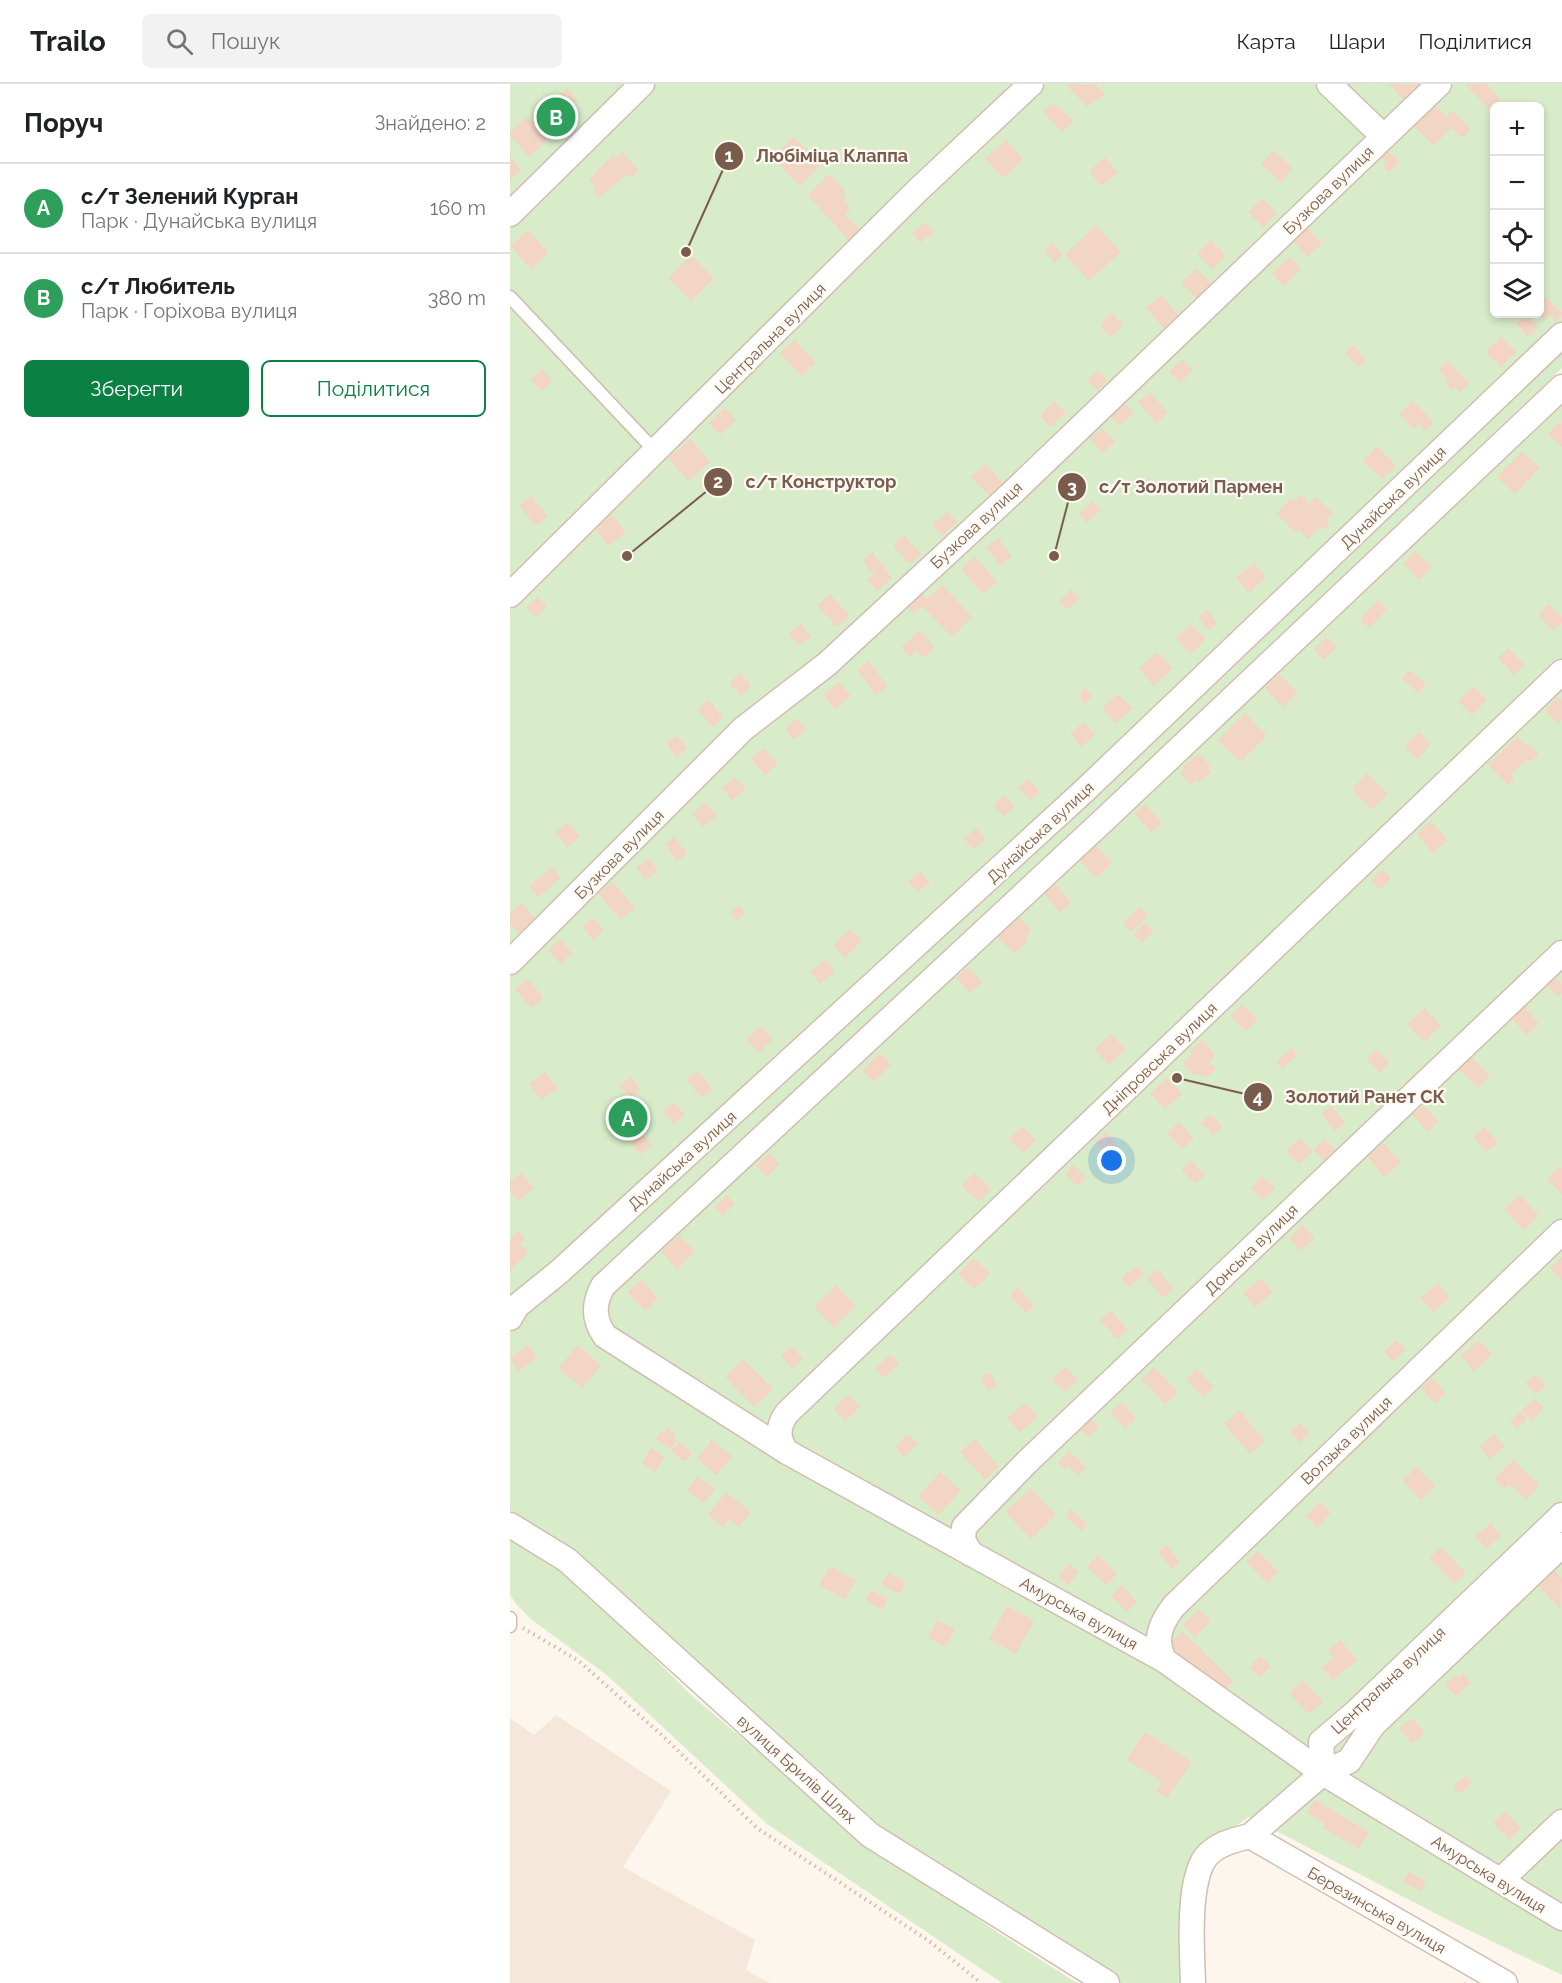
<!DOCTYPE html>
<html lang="uk">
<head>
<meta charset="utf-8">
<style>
	body { margin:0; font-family:Raleway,sans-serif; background:#f2f2f2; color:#202124 }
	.controls { position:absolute; right:18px; top:18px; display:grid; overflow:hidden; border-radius:9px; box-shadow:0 3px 9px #0003 }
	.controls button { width:54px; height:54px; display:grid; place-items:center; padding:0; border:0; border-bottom:2px solid #e0e0e0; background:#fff; color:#202124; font:30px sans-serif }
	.you { position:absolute; left:602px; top:1077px; width:21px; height:21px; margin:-15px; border:4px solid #fff; border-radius:50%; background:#1a73e8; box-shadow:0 0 0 9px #1a73e833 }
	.badge { display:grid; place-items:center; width:39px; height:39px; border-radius:50%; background:#0b8043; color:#fff; font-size:20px; font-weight:700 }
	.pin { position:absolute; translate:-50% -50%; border:3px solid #fff; box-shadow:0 2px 6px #0006 }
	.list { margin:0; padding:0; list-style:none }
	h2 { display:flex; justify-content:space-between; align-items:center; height:78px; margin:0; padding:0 24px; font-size:26px }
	h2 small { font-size:20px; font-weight:400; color:#757577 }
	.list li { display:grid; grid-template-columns:39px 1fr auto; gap:18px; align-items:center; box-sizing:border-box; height:90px; padding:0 24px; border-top:2px solid #e0e0e0 }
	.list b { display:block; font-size:22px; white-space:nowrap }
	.list p { margin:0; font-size:20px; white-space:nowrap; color:#757577 }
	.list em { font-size:20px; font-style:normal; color:#757577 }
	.actions { display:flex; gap:12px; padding:18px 24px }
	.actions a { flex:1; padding:14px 0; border:2px solid #0b8043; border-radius:9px; text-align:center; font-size:21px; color:#0b8043 }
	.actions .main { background:#0b8043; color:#fff }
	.icon { flex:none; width:33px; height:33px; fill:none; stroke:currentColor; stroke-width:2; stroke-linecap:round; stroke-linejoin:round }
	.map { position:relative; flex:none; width:1052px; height:1899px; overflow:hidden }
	header { display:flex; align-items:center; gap:36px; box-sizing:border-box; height:84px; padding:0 30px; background:#fff; border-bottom:2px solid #e0e0e0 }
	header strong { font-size:28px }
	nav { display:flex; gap:33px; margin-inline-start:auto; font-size:21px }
	.search { width:420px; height:54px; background:#f2f2f2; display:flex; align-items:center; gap:15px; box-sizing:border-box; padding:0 21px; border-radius:9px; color:#757577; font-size:22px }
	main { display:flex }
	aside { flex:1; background:#fff }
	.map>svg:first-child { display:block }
	.residential { fill:#f5e8da }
	.green { fill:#d8ecc9; fill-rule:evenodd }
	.building { fill:#f3d5c3 }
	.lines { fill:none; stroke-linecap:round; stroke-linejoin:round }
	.lane-casing { stroke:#d1beb0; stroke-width:15 }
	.street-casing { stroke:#d1beb0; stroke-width:27 }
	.path { stroke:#d9b8a5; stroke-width:4; stroke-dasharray:1.5 4.5; stroke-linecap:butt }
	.lane { stroke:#fff; stroke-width:12 }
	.street { stroke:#fff; stroke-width:24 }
	.labels { text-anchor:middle; stroke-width:4.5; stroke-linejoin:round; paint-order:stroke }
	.street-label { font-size:16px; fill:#7a5c4d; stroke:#fffaf3 }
	.leader { fill:none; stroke:#7a5c4d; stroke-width:2 }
	.callout-dot { fill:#7a5c4d; stroke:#fffaf3; stroke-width:2 }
	.mark-label { font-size:18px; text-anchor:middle; font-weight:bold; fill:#fff }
	.callout-label { font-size:18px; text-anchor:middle; font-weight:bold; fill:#7a5c4d; stroke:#fffaf3; stroke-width:4.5; stroke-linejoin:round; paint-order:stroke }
</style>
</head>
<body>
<header>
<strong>Trailo</strong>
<div class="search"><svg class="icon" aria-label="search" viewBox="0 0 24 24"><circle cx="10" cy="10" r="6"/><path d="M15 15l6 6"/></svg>Пошук</div>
<nav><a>Карта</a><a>Шари</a><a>Поділитися</a></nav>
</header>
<main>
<aside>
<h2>Поруч<small>Знайдено: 2</small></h2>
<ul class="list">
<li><span class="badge" style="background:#2e9e5b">A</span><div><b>с/т Зелений Курган</b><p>Парк · Дунайська вулиця</p></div><em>160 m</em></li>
<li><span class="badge" style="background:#2e9e5b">B</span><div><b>с/т Любитель</b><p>Парк · Горіхова вулиця</p></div><em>380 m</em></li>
</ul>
<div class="actions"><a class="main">Зберегти</a><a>Поділитися</a></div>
</aside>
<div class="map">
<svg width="1052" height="1899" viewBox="0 0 1052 1899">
	<rect width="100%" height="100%" fill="#fdf6ec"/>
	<path class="residential" d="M46,1631l115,76 -48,76 132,73 -9,30 24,13h-260v-265l24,17z"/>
	<path class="green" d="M0,0h1052v284l-530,503 530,-494v1598l-110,-53 -203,-105 -56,37 -10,38 6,91h-68l-69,-46 -181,-110 -329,-292 -32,-23zM984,22h46v208h-46z
		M0,1450l47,27 134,134 170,143 139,96 77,49h-75l-235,-159 -159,-148 -77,-57 -14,-14 -7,-10z"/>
	<path class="building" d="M558,0l28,1 9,9 -18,13 -21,-22z
		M879,0h29l2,1 -16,15z
		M958,0h19l14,16 -12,10 -23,-25z
		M57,4l10,12 -10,9 -10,-12z
		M543,19l21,18 -12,11 -19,-20z
		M924,20l12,13 6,-7 19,19 -9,9 -11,-10 -17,18 -21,-21z
		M17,33l20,24 -18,16 -19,-21v-4z
		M284,53l27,28 -21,21 -28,-28z
		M496,56l17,20 -20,18 -18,-19z
		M876,65l14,13 -11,10 -6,-6 3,-4 -7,-6z
		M764,66l18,18 -11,15 -20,-19z
		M113,68l16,19 -8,7 -3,-4 -30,24 -5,-6 3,-3 -7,-9 24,-25 3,3z
		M0,73l12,13 -12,10z
		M595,73l13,16 -17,13 -12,-15z
		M319,90l16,16 -2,3 4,4 -3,4 7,7 -6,6 16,17 -11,11 -42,-47z
		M752,114l15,15 -14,14 -15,-15z
		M416,138l8,10 -14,11 -8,-10z
		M586,141l25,27 -32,29 -24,-26z
		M797,144l15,16 -15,13 -14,-16z
		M18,146l21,23 -18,16 -21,-23z
		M701,156l15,16 -14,14 -15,-16z
		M542,159l11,12 -8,8 -11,-12z
		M181,171l23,23 -23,23 -23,-23z
		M780,173l11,13 -18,16 -11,-13z
		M687,185l15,15 -16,15 -15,-16z
		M651,211l18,21 -14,13 -19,-21z
		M1034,212l18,17 -6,9 -7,-7 -5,5 -6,-6 2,-13z
		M602,229l11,12 -13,12 -10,-12z
		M1016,230l12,13 -10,10 -12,-13z
		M991,253l15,15 -15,15 -16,-15z
		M285,256l21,23 -15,13 -21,-23z
		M843,261l13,15 -8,7 -13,-15z
		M672,275l11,11 -13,13 -11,-12z
		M938,277l21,22 -9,9 -5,-5 -4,3 -5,-6 3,-3 -10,-11z
		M32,285l11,12 -11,10 -12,-12z
		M588,286l9,10 -10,10 -10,-9z
		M640,308l18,21 -12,10 -18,-21z
		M609,313l15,16 -15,13 -14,-16z
		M544,317l12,12 -15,14 -11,-11z
		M903,317l21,21 -8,9 -7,-7 -5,5 -15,-15z
		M215,324l11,12 -16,15 -11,-12z
		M1049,338l3,2v23l-14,-13z
		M593,344l12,14 -13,11 -12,-15z
		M181,355l19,23 -22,19 -20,-23z
		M867,362l19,19 -14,14 -19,-18z
		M1012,367l18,17 -25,26 -18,-17z
		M476,380l17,19 -14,13 -18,-19z
		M558,390l11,12 -14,13 -11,-12z
		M791,411l8,8 7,-6 17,16 -7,7 4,4 -6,6 -4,-3 -12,12 -9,-9 -3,3 -20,-20 15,-15 3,3z
		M21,412l17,20 -12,10 -17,-20z
		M582,417l9,8 -14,14 -8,-9z
		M437,427l10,11 -15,14 -10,-11z
		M102,431l14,17 -18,14 -13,-17z
		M394,451l17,19 -11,10 -17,-18z
		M488,454l14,18 -12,9 -14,-17z
		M905,467l17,16 -13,13 -16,-16z
		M362,468l20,26 -15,13 -10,-11 8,-6 -9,-6 2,-2 -5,-6z
		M465,472l22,26 -14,12 -22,-26z
		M744,479l12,14 -17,16 -13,-15z
		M432,501l30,32 -20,20 -30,-31 -8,7 -11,-11 14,-13 10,10z
		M561,505l9,9 -13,12 -8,-9z
		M320,510l20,22 -13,11 -20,-22z
		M28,513l9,10 -11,10 -10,-9z
		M868,516l9,9 -18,19 -9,-9z
		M1039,520l13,13v6l-9,8 -15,-16z
		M697,526l10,13 -8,7 -11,-12z
		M291,540l10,13 -12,9 -10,-12z
		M680,540l16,15 -15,15 -15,-15z
		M410,546l15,18 -11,10 -7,-7 -7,6 -9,-10z
		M816,553l11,10 -13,13 -10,-11z
		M998,564l17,17 -11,10 -16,-17z
		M647,568l16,16 -19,18 -15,-18z
		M358,577l20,25 -12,9 -19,-25z
		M900,586l16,14 -8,9 -16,-15z
		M230,589l12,13 -11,10 -12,-13z
		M769,590l19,19 -15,14 -18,-19z
		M329,598l12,14 -16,13 -12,-14z
		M963,602l14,14 -15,15 -14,-14z
		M575,604l8,8 -8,8 -8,-8z
		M608,610l15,15 -18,14 -13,-15z
		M1048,613l4,4v18l-4,4 -13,-12z
		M199,616l14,18 -11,9 -14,-18z
		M735,629l22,23 -27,26 -22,-22z
		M287,634l9,12 -12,10 -9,-11z
		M574,638l11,13 -14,12 -11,-14z
		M909,648l12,12 -14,15 -13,-12z
		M167,652l10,12 -10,9 -11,-13z
		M1007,653l9,9 2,-3 11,11 -9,8 -3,-3 -17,16 5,4 -7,6 -20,-21z
		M254,664l14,16 -13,11 -14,-16z
		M689,670l11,12 -2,3 3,3 -12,11 -3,-3 -5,5 -11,-12 5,-4 -2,-2z
		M857,689l21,21 -16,16 -20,-21z
		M225,693l11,12 -14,11 -10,-12z
		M518,695l12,12 -9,9 -13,-12z
		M494,711l10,11 -10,10 -11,-11z
		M196,718l11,14 -14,11 -11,-13z
		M635,720l17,19 -11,9 -17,-19z
		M921,737l17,19 -15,13 -17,-19z
		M58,738l12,15 -13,10 -12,-15z
		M466,744l10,11 -12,10 -10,-10z
		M165,753l12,17 -10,7 -12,-17z
		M583,759l19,20 -16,15 -19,-21z
		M139,774l9,13 -12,9 -10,-12z
		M42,783l9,11 -23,19 -9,-11z
		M873,785l8,10 -12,11 -9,-10z
		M411,787l9,12 -13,9 -9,-11z
		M102,798l23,25 -14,13 -23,-26z
		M545,800l16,18 -11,10 -16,-17z
		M12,819l14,16 -17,14 -9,-10v-10z
		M229,821l7,7 -9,8 -7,-7z
		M630,823l8,8 -17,17 -8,-9z
		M84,834l10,13 -11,9 -11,-14z
		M510,834l12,12 -7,8 3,3 -14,13 -17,-17z
		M635,838l9,9 -12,12 -9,-9z
		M340,845l12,12 -17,17 -12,-13z
		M50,855l12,14 -12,11 -12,-14z
		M315,876l10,11 -15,13 -10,-12z
		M458,883l14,15 -12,11 -14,-15z
		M1042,890l10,10v9l-4,4 -14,-14z
		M18,895l16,19 -13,10 -16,-19z
		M732,921l16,15 -12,11 -16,-15z
		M1013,921l16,19 -13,11 -16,-19z
		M915,924l16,18 -17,16 -17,-18z
		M251,942l12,13 -14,14 -13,-14z
		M600,950l16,15 -17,16 -15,-15z
		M692,956l13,15 -6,7 7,7 -10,8 -9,-4 -3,3 -11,-13 10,-9 -3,-3z
		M781,964l7,7 -15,14 -7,-7z
		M866,965l14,14 -10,10 -14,-14z
		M370,969l11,12 -17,17 -12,-11z
		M961,973l19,19 -12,12 -19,-19z
		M188,987l15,19 -12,8 -15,-19z
		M35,988l13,16 -16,12 -13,-16z
		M121,993l10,12 -11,9 -10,-12z
		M657,994l15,16 -17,15 -15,-16z
		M164,1018l11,13 -11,9 -11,-13z
		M821,1022l14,17 -10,8 -14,-17z
		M913,1022l16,16 -11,10 -16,-17z
		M700,1030l12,12 -9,9 -12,-12z
		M669,1038l15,17 -12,10 -15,-16z
		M512,1042l14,14 -13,13 -14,-14z
		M974,1043l14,15 -11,10 -14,-15z
		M596,1048l17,20 -11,10 -17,-20z
		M132,1049l10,12 -12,10 -9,-12z
		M790,1054l13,13 -14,13 -13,-13z
		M815,1055l13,15 -11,10 -14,-14z
		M874,1059l17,20 -17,14 -16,-20z
		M259,1069l11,11 -13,13 -11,-11z
		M681,1076l14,15 -10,9 -14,-15z
		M564,1081l12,13 -9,8 -12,-13z
		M1050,1082l2,2v26l-15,-15z
		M11,1089l13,15 -16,13 -8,-10v-9z
		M464,1089l17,16 -12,13 -17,-16z
		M752,1092l13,12 -12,12 -12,-12z
		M217,1111l8,9 -12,12 -9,-9z
		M1010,1111l19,21 -16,14 -19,-21z
		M792,1141l13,13 -14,13 -12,-13z
		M8,1147l7,7 -5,5 9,8 -19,20v-31z
		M169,1151l16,16 -18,18 -16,-17z
		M1052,1173v23l-12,-12z
		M464,1174l16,16 -16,15 -16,-15z
		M627,1182l7,9 -15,12 -8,-9z
		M647,1185l17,19 -11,10 -16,-19z
		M751,1194l12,14 -18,15 -12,-14z
		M131,1196l17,18 -13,13 -17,-19z
		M928,1199l12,14 -17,15 -13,-14z
		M326,1201l20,21 -22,22 -20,-21z
		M508,1203l16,19 -8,7 -16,-18z
		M600,1226l18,20 -11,9 -17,-19z
		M886,1256l10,9 -12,13 -10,-10z
		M969,1256l13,14 -18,17 -13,-15z
		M18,1261l9,13 -19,14 -8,-13z
		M68,1261l23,21 -19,22 -24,-20z
		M281,1262l12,13 -10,10 -12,-13z
		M380,1270l9,10 -15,14 -9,-9z
		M233,1275l30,30 -19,18 -29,-30z
		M556,1283l12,12 -13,13 -13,-13z
		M644,1283l24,25 -13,12 -24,-25z
		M687,1285l17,18 -11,10 -17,-18z
		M480,1288l7,13 -9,5 -7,-12z
		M1025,1290l11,11 -10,9 -11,-11z
		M923,1294l13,15 -11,10 -14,-15z
		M338,1310l12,13 -15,14 -11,-12z
		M1024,1314l10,10 -12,13 -10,-10z
		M612,1318l14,17 -11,10 -15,-17z
		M515,1319l13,14 -18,15 -13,-14z
		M729,1326l26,31 -15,13 -26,-30z
		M1010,1327l7,8 -10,10 -7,-7z
		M576,1330l13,13 -11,10 -12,-13z
		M790,1339l9,10 -10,10 -9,-11z
		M158,1344l8,6 -3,5 3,2 -6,8 -14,-10 5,-8 4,2z
		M398,1350l10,10 -14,13 -9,-10z
		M984,1350l11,12 -15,13 -11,-12z
		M465,1355l24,28 -14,13 -25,-28z
		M202,1356l20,16 -15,19 -20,-16z
		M169,1358l13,11 -8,9 -13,-11z
		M141,1364l14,9 -10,15 -13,-9z
		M559,1367l17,16 -8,8 -9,-9 -4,4 -7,-7z
		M1003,1376l27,25 -14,15 -17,-16 -5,5 -10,-10z
		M907,1383l18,19 -14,14 -19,-19z
		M430,1388l21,18 -22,25 -21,-18z
		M187,1392l18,13 -11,14 -17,-12z
		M521,1404l25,27 -25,24 -26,-27z
		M216,1408l25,20 -12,15 -10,-7 -6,7 -15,-12z
		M810,1418l11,11 -14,14 -11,-11z
		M561,1425l16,16 -6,6 -16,-16z
		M981,1439l10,13 -15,13 -11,-13z
		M656,1461l14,17 -8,7 -14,-17z
		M931,1463l25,26 -11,11 -26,-26z
		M748,1467l21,21 -12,11 -21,-21z
		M588,1471l19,19 -11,11 -19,-18z
		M559,1480l10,8 -11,13 -10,-8z
		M320,1482l26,14 -11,19 -26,-14z
		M1044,1485l8,10 -2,30 -23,-25z
		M378,1489l18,9 -6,12 -19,-9z
		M611,1501l16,17 -10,10 -16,-16z
		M361,1506l17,9 -6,11 -17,-9z
		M497,1522l27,15 -18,33 -27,-15z
		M689,1525l12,12 -16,16 -12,-12z
		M427,1536l18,9 -9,18 -18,-9z
		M672,1547l51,50 -13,14 -20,-24 -31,-26z
		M830,1556l17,20 -24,20 -11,-12 12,-10 -6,-7z
		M751,1572l10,11 -12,10 -10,-10z
		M953,1590l8,9 -15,13 -11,-11 11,-10 3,3z
		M793,1596l20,22 -14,12 -20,-21z
		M902,1634l13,15 -13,11 -13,-16z
		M635,1648l47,30 -25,36 -11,-7 6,-9 -35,-22z
		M955,1692l7,7 -12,11 -7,-7z
		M805,1716l54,32 -10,17 -36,-21 2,-4 -18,-11z
		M995,1727l16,17 -12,12 -16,-17z
		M898,1788l18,9 -5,10 -18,-8z"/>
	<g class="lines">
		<defs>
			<path id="lane" d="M0,213l146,155
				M0,1534v8"/>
			<path id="street" d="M819,0l55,53
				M0,130l132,-130
				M1052,303l-456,431 -503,468c-10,18 -10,33 2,50l182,116 377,208 159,113 239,145
				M0,511l408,-405 113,-106
				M0,878l233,-233 84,-65 184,-170 428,-410
				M0,1234l7,-12 42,-34 525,-481 478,-456
				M277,1368c-10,-13 -10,-25 0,-39l775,-741
				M0,1441l57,35 303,275 237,148
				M461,1470l-8,-14 1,-13 63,-65 535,-509
				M654,1576c-10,-21 -4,-36 10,-54l388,-374
				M813,1689l-2,-31 34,-29 207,-198
				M991,1796l61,-58
				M683,1899c-1,-32 -6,-98 12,-125 11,-14 29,-18 45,-22
				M995,1899l-255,-147 73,-63 26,-12 24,-36 189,-180"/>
		</defs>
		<use href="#lane" class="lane-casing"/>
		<use href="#street" class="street-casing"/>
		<path class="path" d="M13,1544l56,33 85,76 93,91 172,113 52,42"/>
		<use href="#lane" class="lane"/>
		<use href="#street" class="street"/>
	</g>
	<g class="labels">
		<g class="street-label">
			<text transform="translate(818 106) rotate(-44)" y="6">Бузкова вулиця</text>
			<text transform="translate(260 254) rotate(-45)" y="6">Центральна вулиця</text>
			<text transform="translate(883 413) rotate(-44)" y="6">Дунайська вулиця</text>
			<text transform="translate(466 441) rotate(-43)" y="6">Бузкова вулиця</text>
			<text transform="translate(530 748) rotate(-43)" y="6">Дунайська вулиця</text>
			<text transform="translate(109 770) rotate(-45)" y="6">Бузкова вулиця</text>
			<text transform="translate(649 974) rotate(-44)" y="6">Дніпровська вулиця</text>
			<text transform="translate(172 1076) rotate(-42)" y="6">Дунайська вулиця</text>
			<text transform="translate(741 1165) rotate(-44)" y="6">Донська вулиця</text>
			<text transform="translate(836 1356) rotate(-44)" y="6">Волзька вулиця</text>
			<text transform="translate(569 1529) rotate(29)" y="6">Амурська вулиця</text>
			<text transform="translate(878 1596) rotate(-43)" y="6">Центральна вулиця</text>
			<text transform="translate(287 1685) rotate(42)" y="6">вулиця Брилів Шлях</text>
			<text transform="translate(979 1790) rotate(32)" y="6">Амурська вулиця</text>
			<text transform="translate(867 1826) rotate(30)" y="6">Березинська вулиця</text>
		</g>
	</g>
	<path class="leader" d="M176 168L219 72M117 472L208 398M544 472L562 403M667 994L748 1013"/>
	<g class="callout-dot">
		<circle cx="176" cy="168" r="6"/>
		<circle cx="117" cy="472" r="6"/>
		<circle cx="544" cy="472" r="6"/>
		<circle cx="667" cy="994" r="6"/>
		<circle cx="219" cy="72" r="15"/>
		<circle cx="208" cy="398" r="15"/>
		<circle cx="562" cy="403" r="15"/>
		<circle cx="748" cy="1013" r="15"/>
	</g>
	<g class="mark-label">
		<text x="219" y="78">1</text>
		<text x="208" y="404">2</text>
		<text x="562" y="409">3</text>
		<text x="748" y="1019">4</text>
	</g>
	<g class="callout-label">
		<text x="322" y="78">Любіміца Клаппа</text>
		<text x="311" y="404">с/т Конструктор</text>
		<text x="681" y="409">с/т Золотий Пармен</text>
		<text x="855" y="1019">Золотий Ранет СК</text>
	</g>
</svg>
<div class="controls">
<button>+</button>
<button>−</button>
<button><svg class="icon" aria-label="locate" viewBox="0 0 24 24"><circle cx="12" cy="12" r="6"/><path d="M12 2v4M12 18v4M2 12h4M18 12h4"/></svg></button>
<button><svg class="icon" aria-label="layers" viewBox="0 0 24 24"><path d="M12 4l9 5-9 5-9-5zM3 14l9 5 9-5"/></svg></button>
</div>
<div class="you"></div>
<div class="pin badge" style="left:118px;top:1034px;background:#2e9e5b">A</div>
<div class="pin badge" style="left:46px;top:33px;background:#2e9e5b">B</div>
</div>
</main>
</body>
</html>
